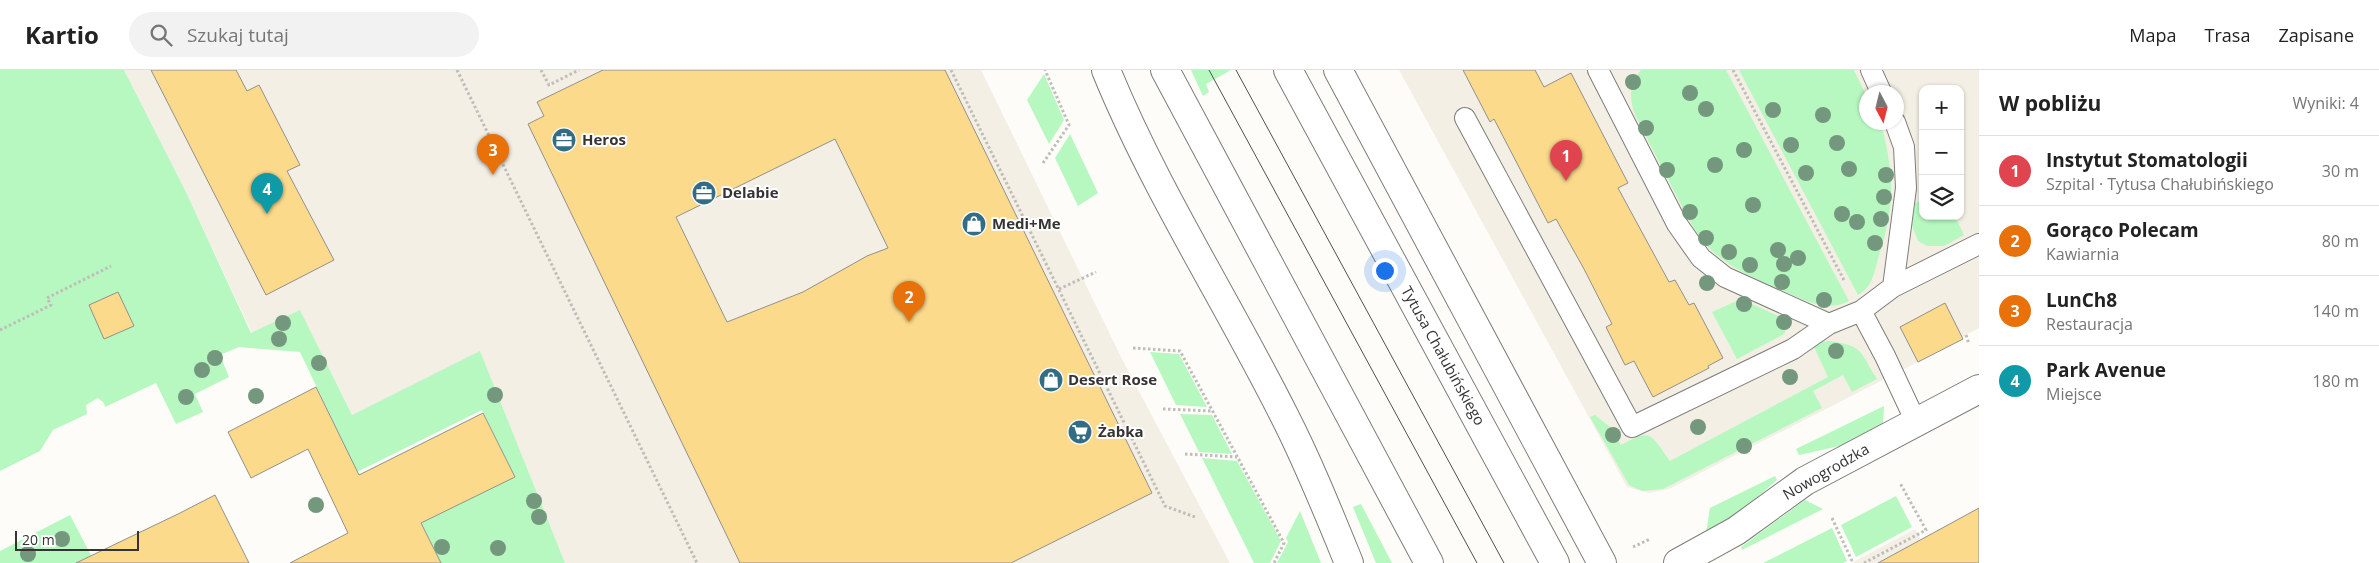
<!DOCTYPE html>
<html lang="pl">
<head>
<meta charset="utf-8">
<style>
	body { margin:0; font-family:"Open Sans",sans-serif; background:#f2f2f2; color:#222 }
	.controls { position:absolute; right:15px; top:15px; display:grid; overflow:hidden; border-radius:10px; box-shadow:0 1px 4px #0004 }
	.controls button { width:45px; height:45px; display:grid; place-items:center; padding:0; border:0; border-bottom:1px solid #e0e0e0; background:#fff; color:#222; font:25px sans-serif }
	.compass { position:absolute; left:1859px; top:15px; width:45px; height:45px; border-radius:50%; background:#fff; box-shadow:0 1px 4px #0004; rotate:173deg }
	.scale { position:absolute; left:15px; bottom:12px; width:124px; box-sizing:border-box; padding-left:5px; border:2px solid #353433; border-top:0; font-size:14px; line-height:18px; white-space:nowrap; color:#353433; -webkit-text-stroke:4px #fff; paint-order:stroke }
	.you { position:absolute; left:1384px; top:200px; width:18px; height:18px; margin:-12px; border:4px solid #fff; border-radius:50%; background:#1a73e8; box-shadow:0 0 0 8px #1a73e833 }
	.badge { display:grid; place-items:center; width:32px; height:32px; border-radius:50%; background:#b45309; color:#fff; font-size:16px; font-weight:700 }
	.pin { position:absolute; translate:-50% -41px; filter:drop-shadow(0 1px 2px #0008) }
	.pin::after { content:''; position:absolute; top:26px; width:18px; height:15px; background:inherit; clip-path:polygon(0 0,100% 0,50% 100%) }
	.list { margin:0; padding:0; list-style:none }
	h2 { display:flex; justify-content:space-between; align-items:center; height:65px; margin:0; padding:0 20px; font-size:21px }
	h2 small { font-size:16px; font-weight:400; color:#767676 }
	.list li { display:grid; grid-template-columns:32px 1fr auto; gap:15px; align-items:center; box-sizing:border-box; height:70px; padding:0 20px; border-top:1px solid #e0e0e0 }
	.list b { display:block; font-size:19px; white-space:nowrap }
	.list p { margin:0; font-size:16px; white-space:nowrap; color:#767676 }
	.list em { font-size:16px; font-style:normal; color:#767676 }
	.icon { flex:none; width:28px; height:28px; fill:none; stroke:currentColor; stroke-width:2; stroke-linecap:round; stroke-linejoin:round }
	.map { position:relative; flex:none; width:1979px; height:493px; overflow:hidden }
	header { display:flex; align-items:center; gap:30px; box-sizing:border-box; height:70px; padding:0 25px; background:#fff; border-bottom:1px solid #e0e0e0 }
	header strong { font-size:24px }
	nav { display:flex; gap:28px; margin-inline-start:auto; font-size:18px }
	.search { width:350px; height:45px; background:#f2f2f2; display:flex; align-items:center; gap:12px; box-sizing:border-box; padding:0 18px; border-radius:28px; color:#767676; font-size:19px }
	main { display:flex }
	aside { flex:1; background:#fff }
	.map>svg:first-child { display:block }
	.built { fill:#f3efe4; fill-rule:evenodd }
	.green { fill:#b6f8bf }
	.building { fill:#fbda8c; stroke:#92908d; fill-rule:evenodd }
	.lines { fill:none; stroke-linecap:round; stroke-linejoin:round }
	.lane-casing { stroke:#7e7d7a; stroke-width:22 }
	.street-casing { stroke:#7e7d7a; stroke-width:30 }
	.secondary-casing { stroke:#7e7d7a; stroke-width:30 }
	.path { stroke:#bebdba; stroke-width:3; stroke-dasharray:2.5 2.5; stroke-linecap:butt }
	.lane { stroke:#fff; stroke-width:20 }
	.street { stroke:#fff; stroke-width:28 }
	.secondary { stroke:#fff; stroke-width:28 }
	.tram { stroke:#51504e; stroke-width:1 }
	.tree { fill:#74987d }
	.labels { text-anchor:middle; stroke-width:4; stroke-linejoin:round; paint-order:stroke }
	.poi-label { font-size:15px; font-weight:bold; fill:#353433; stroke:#fff; text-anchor:start }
	.street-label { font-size:15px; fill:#353433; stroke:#fff }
</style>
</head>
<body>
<header>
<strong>Kartio</strong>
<div class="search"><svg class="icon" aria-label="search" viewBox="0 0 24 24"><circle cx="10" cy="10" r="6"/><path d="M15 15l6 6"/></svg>Szukaj tutaj</div>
<nav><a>Mapa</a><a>Trasa</a><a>Zapisane</a></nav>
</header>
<main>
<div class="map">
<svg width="1979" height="493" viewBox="0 0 1979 493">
	<rect width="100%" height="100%" fill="#fdfcf8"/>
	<path class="built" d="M124,0h857l143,293 106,200h-665l-85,-211 -128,63 -52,-104 -48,22 -66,-141z
		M1399,0h580v258l-17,9 1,2 -294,150 -20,4 -22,-6zM1923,19h37v127h-37zM1866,22h30v30h-30z
		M1915,459l19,34h-83z"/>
	<path class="green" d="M0,0h124l62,122 65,141 49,-23 52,105 128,-64 85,212h-124l-20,-40 94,-46 -33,-67 -127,63 -16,-39 -39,-82 -61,-5 -19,8 9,22 -34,17 8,18 -27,12 -20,-41 -51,24 -1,-4 -6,-5 -12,7 1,9 -34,16 -13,21 -40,20z
		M1191,0h40l-25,14 3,8 -6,4z
		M1641,0h85l123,231c-21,11 -41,1 -61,-8 -27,-12 -58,-24 -79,-45 -15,-16 -24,-36 -34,-55 -13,-26 -27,-52 -40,-78 -6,-18 -6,-30 6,-45z
		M1739,0h115l12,25v27l15,1c14,55 14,82 -3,136 -4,15 -6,28 -20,36z
		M1044,4l20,46 -15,24 -22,-44z
		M1070,64l28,59 -20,13 -23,-48z
		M1923,130v16h32l9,19 -20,11h-17l-9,-5 -6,-16 3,-22z
		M1741,229l44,20 3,6 -4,9 -47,25 -25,-47z
		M1830,271c34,5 30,11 47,38l-25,13 -9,-17 -30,16 9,17 -159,81 -21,2 -13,-6 -39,-68 5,-2 15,12 11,18c31,-18 30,-10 49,16l158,-84 -14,-30 4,-5z
		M1150,282l29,2 28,53 -31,-2z
		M1884,336l-1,18 -39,21 -45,10 -3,-6z
		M1180,344l32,1 20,39 -33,-2z
		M1202,388l35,3 44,80 -11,22h-16z
		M1775,406l2,4 -42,37 -29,16 4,-25z
		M1896,426l16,31 -56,30 -15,-32z
		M1805,430l18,9 -81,41 -1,-3z
		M1361,434l31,59h-16l-23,-56z
		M1300,441l21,52h-44l11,-21 -2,-4z
		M70,445l25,48h-95v-12z
		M1832,458l15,33 -4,2h-80z"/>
	<path class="building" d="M151,0h85l11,21 12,-6 41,80 -13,6 47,89 -68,35z
		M603,0h342l207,423 -141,70h-271l-212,-439 16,-8 -7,-14zM835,69l53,109 -21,8 -64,36 -76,30 -51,-105z
		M1463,0h72l9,17 27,-14 57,110 -10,5 51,94 6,-2 14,25 5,-2 29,55 -15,8 1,2 -56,29 -19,-36 -9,4 -19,-38 6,-3 -28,-55 -28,-50 -8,4 -54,-104 -4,3z
		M118,222l16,34 -30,13 -15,-34z
		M1945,233l18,36 -45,23 -18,-35z
		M316,317l43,88 124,-62 32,64 -94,46 20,40h-151l58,-30 -40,-84 -57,29 -23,-46z
		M215,425l34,68h-173l102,-49z
		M1979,438v55h-101z"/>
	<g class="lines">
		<defs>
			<path id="lane" d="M1598,0l79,154 24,34 24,19 104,47
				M1871,0l10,22
				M1465,48l167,309 161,-78 36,-25 32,-13
				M1893,217l13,-99 -2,-41 -9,-25
				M1916,352l-31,-66 -24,-45 32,-24 86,-43"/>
			<path id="street" d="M1678,493l58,-32 69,-50 174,-92"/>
			<path id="secondary" d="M1106,0c49,120 121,231 179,347 24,47 44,97 64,146
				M1165,0l264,493
				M1288,0l267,493
				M1338,0l264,493"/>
		</defs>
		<use href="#lane" class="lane-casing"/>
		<use href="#street" class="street-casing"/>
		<use href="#secondary" class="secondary-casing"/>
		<path class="path" d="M457,0l240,493
			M541,0l8,15 30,-15
			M951,0l214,436 30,11
			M1733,0l112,212
			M1043,93l26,-38 -24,-55
			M1059,219l37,-17
			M0,260l51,-25 -4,-7 64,-32
			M1966,265l3,9
			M1133,278l47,3 104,192 -10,20
			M1163,339l49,2
			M1185,384l52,3
			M1832,448l21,45
			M1633,477l17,-8
			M1864,493l62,-33 -26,-47"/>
		<use href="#lane" class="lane"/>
		<use href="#street" class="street"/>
		<use href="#secondary" class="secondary"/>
		<path class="tram" d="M1209,0l268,493
			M1236,0l268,493"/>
	</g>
	<g class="tree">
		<circle cx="1633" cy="12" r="8"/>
		<circle cx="1690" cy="23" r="8"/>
		<circle cx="1706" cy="39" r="8"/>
		<circle cx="1773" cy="40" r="8"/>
		<circle cx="1823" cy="45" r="8"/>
		<circle cx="1646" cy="58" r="8"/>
		<circle cx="1837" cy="73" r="8"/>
		<circle cx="1791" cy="75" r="8"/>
		<circle cx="1744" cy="80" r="8"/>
		<circle cx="1715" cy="95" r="8"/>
		<circle cx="1849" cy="99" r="8"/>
		<circle cx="1667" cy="100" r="8"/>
		<circle cx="1806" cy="103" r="8"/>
		<circle cx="1886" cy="105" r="8"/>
		<circle cx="1884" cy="127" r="8"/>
		<circle cx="1753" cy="135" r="8"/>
		<circle cx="1690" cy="142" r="8"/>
		<circle cx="1842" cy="144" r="8"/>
		<circle cx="1881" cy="149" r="8"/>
		<circle cx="1857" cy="152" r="8"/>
		<circle cx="1706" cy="168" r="8"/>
		<circle cx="1875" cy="173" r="8"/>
		<circle cx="1778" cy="180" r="8"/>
		<circle cx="1729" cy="182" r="8"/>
		<circle cx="1798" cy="188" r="8"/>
		<circle cx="1784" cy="194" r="8"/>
		<circle cx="1750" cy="195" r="8"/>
		<circle cx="1782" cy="212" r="8"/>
		<circle cx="1707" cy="213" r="8"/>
		<circle cx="1824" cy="230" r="8"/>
		<circle cx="1744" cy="234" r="8"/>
		<circle cx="1784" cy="252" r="8"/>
		<circle cx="283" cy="253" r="8"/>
		<circle cx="279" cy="269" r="8"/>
		<circle cx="1836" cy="281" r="8"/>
		<circle cx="215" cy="288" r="8"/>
		<circle cx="319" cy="293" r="8"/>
		<circle cx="202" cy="300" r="8"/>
		<circle cx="1790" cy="307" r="8"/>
		<circle cx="495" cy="325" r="8"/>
		<circle cx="256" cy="326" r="8"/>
		<circle cx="186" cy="327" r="8"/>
		<circle cx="1698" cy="357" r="8"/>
		<circle cx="1613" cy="365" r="8"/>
		<circle cx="1744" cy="376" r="8"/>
		<circle cx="534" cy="431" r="8"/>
		<circle cx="316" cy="435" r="8"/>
		<circle cx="539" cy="447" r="8"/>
		<circle cx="62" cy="469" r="8"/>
		<circle cx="442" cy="477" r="8"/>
		<circle cx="498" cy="478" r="8"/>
		<circle cx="28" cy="484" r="8"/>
	</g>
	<defs>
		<symbol id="office-disc" viewBox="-11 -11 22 22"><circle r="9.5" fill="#326c85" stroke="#fff"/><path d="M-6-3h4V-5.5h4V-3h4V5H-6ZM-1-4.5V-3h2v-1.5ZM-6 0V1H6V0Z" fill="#fff"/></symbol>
		<symbol id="shop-disc" viewBox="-11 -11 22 22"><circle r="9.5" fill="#326c85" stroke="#fff"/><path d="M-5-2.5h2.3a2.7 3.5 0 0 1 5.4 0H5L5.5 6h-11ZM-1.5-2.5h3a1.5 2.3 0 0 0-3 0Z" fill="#fff"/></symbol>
		<symbol id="supermarket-disc" viewBox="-11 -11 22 22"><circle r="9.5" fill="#326c85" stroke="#fff"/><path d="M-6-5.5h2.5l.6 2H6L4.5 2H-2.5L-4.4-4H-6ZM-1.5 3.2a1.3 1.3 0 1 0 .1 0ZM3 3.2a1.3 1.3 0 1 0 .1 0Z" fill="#fff"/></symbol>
	</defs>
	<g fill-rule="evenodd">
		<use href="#office-disc" x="550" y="56" width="28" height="28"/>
		<use href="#office-disc" x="690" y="109" width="28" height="28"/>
		<use href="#shop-disc" x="960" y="140" width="28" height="28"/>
		<use href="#shop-disc" x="1037" y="296" width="28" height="28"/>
		<use href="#supermarket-disc" x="1066" y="348" width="28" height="28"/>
	</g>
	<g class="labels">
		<g class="poi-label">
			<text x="582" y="75">Heros</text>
			<text x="722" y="128">Delabie</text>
			<text x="992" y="159">Medi+Me</text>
			<text x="1068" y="315">Desert Rose</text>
			<text x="1098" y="367">Żabka</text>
		</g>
		<g class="street-label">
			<text transform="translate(1443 286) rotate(61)" y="5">Tytusa Chałubińskiego</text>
			<text transform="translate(1826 402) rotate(-30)" y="5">Nowogrodzka</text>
		</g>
	</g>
</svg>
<div class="controls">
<button>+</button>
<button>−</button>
<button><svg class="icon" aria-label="layers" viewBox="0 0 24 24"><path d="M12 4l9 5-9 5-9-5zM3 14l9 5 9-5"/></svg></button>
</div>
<svg class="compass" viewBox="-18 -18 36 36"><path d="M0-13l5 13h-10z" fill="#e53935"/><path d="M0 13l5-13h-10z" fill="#767676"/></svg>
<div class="scale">20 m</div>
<div class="you"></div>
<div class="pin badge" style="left:1566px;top:111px;background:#e0444e">1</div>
<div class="pin badge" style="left:909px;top:252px;background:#e8710a">2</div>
<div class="pin badge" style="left:493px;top:105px;background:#e8710a">3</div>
<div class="pin badge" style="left:267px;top:144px;background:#0f9aa8">4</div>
</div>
<aside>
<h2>W pobliżu<small>Wyniki: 4</small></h2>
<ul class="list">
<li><span class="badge" style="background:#e0444e">1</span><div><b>Instytut Stomatologii</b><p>Szpital · Tytusa Chałubińskiego</p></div><em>30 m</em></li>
<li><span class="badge" style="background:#e8710a">2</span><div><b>Gorąco Polecam</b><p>Kawiarnia</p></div><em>80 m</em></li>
<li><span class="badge" style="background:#e8710a">3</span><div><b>LunCh8</b><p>Restauracja</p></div><em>140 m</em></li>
<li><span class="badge" style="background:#0f9aa8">4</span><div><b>Park Avenue</b><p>Miejsce</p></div><em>180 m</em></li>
</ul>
</aside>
</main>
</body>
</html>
